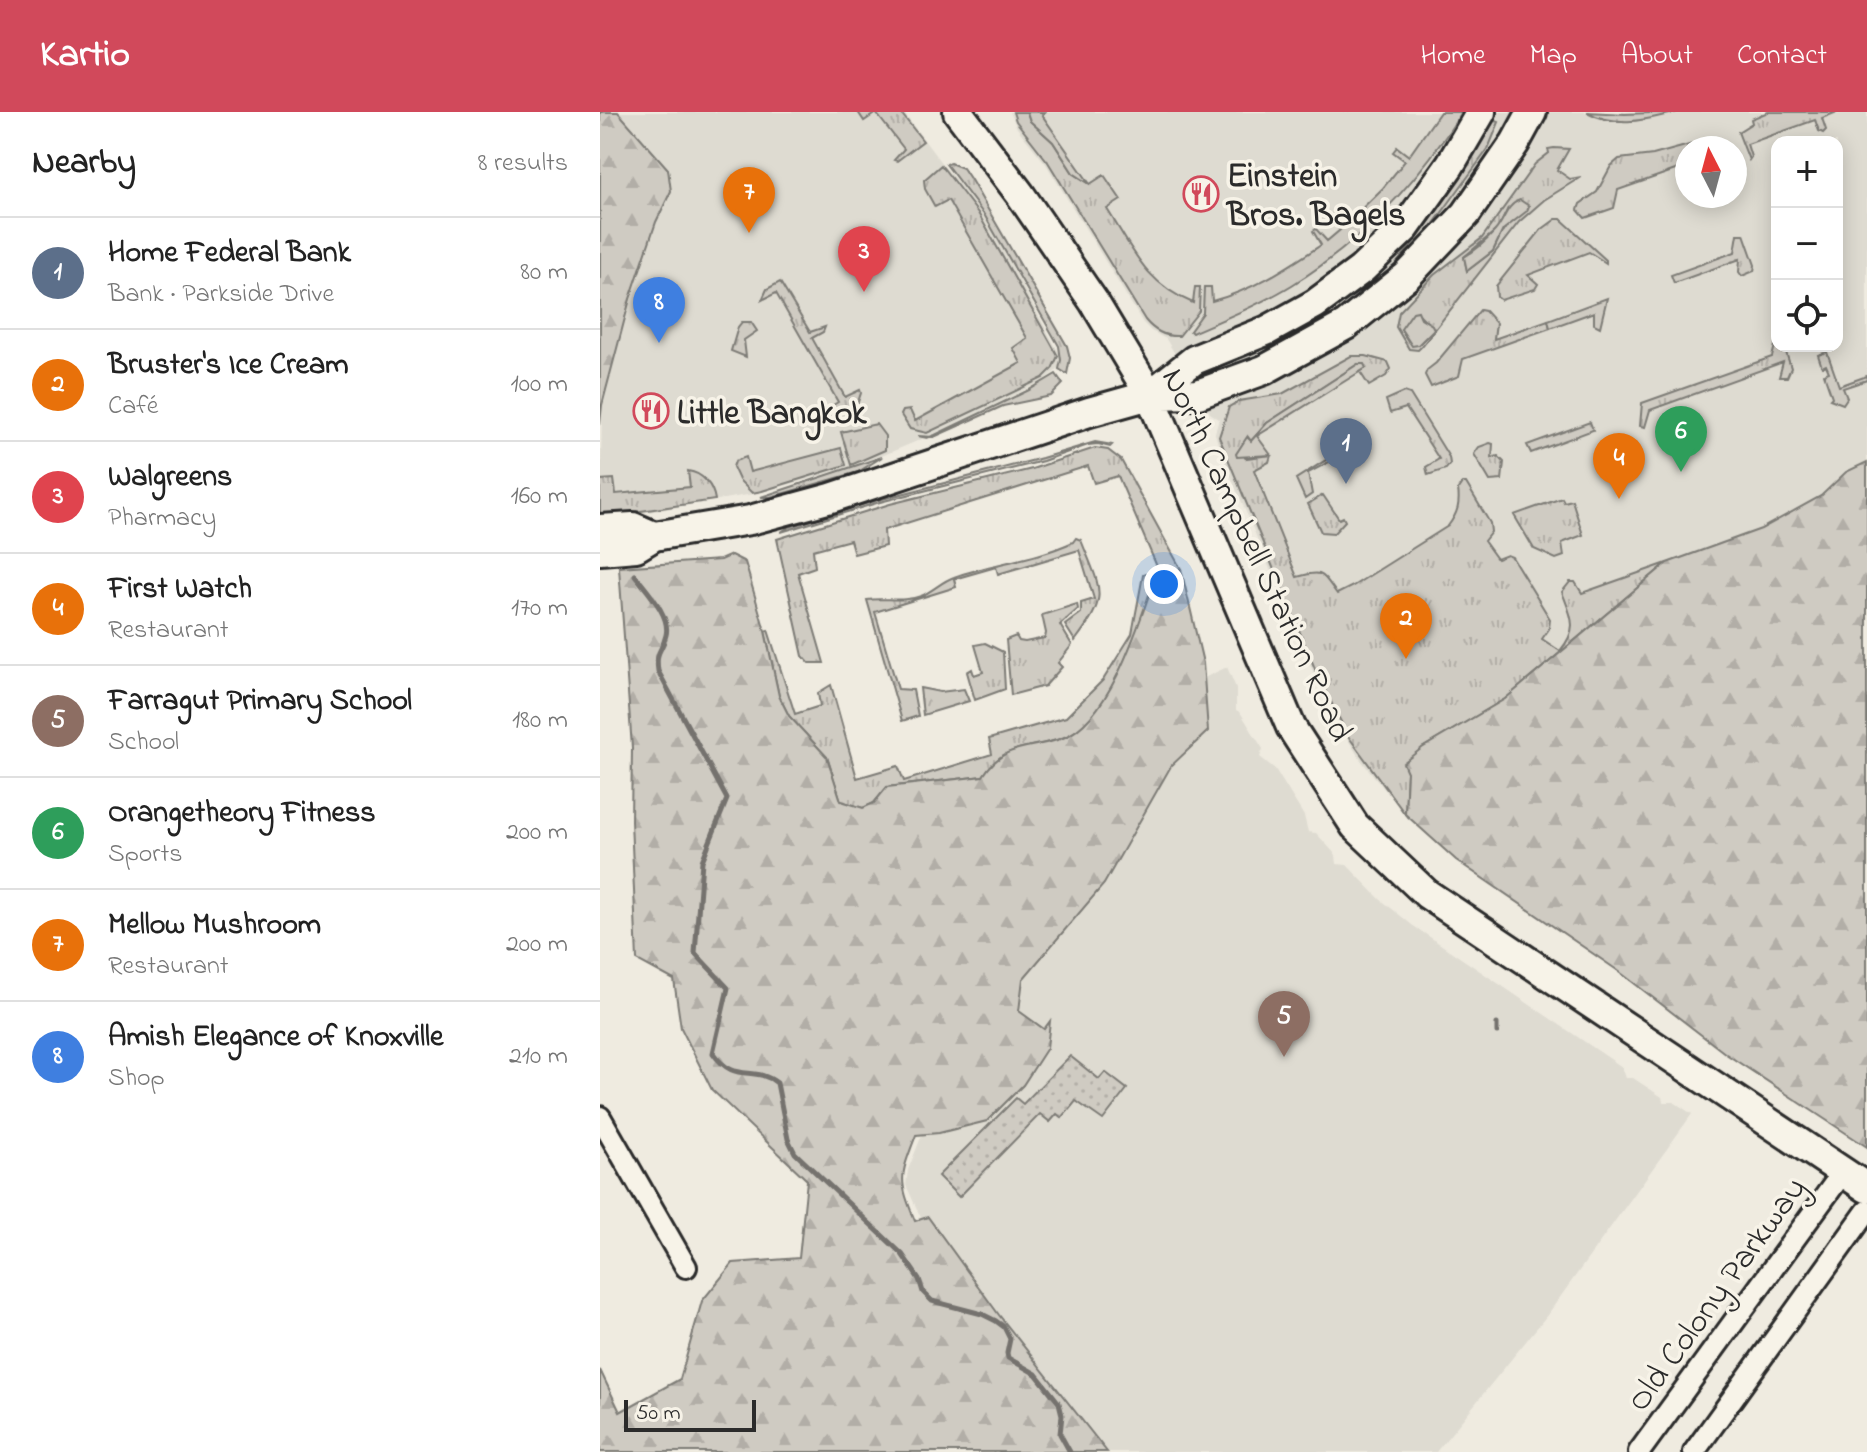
<!DOCTYPE html>
<html lang="en">
<head>
<meta charset="utf-8">
<style>
	body { margin:0; font-family:"Indie Flower",sans-serif; background:#f2f2f2; color:#222 }
	.controls { position:absolute; right:24px; top:24px; display:grid; overflow:hidden; border-radius:16px; box-shadow:0 4px 20px #0003 }
	.controls button { width:72px; height:72px; display:grid; place-items:center; padding:0; border:0; border-bottom:2px solid #e0e0e0; background:#fff; color:#222; font:40px sans-serif }
	.compass { position:absolute; left:1075px; top:24px; width:72px; height:72px; border-radius:50%; background:#fff; box-shadow:0 4px 20px #0003; rotate:354deg }
	.scale { position:absolute; left:24px; bottom:20px; width:132px; box-sizing:border-box; padding-left:8px; border:4px solid #2b2b2b; border-top:0; font-size:22px; line-height:28px; white-space:nowrap; color:#2b2b2b; -webkit-text-stroke:6px #f7f3e8; paint-order:stroke }
	.you { position:absolute; left:564px; top:472px; width:28px; height:28px; margin:-20px; border:6px solid #fff; border-radius:50%; background:#1a73e8; box-shadow:0 0 0 12px #1a73e833 }
	.badge { display:grid; place-items:center; width:52px; height:52px; border-radius:50%; background:#d1495b; color:#fff; font-size:26px; font-weight:700 }
	.pin { position:absolute; translate:-50% -66px; filter:drop-shadow(0 2px 4px #0008) }
	.pin::after { content:''; position:absolute; top:42px; width:28px; height:24px; background:inherit; clip-path:polygon(0 0,100% 0,50% 100%) }
	.list { margin:0; padding:0; list-style:none }
	h2 { display:flex; justify-content:space-between; align-items:center; height:104px; margin:0; padding:0 32px; font-size:34px }
	h2 small { font-size:26px; font-weight:400; color:#767676 }
	.list li { display:grid; grid-template-columns:52px 1fr auto; gap:24px; align-items:center; box-sizing:border-box; height:112px; padding:0 32px; border-top:2px solid #e0e0e0 }
	.list b { display:block; font-size:30px; white-space:nowrap }
	.list p { margin:0; font-size:26px; white-space:nowrap; color:#767676 }
	.list em { font-size:26px; font-style:normal; color:#767676 }
	.icon { flex:none; width:44px; height:44px; fill:none; stroke:currentColor; stroke-width:2; stroke-linecap:round; stroke-linejoin:round }
	.map { position:relative; flex:none; width:1267px; height:1340px; overflow:hidden }
	header { display:flex; align-items:center; gap:48px; box-sizing:border-box; height:112px; padding:0 40px; background:#d1495b; color:#fff }
	header strong { font-size:38px }
	nav { display:flex; gap:44px; margin-inline-start:auto; font-size:28px }
	main { display:flex }
	aside { flex:1; background:#fff }
	.map>svg:first-child { display:block }
	.built { fill:#dedbd1; fill-rule:evenodd }
	.grass { fill:url(#grass-tufts); stroke:#7d7b76; stroke-width:2; fill-rule:evenodd }
	.forest { fill:url(#forest-firs); stroke:#7d7b76; stroke-width:2 }
	.park { fill:url(#park-dots); stroke:#7d7b76; stroke-width:2 }
	.garden { fill:#cfcbc2; stroke:#7d7b76; stroke-width:2 }
	.lines { fill:none; stroke-linecap:round; stroke-linejoin:round }
	.stream { stroke:#74726e; stroke-width:5 }
	.street-casing { stroke:#2b2b2b; stroke-width:26 }
	.secondary-casing { stroke:#2b2b2b; stroke-width:34 }
	.street { stroke:#f7f3e8; stroke-width:20 }
	.secondary { stroke:#f7f3e8; stroke-width:28 }
	.labels { text-anchor:middle; stroke-width:7; stroke-linejoin:round; paint-order:stroke }
	.poi-label { font-size:34px; font-weight:bold; fill:#2b2b2b; stroke:#f7f3e8; text-anchor:start }
	.street-label { font-size:34px; fill:#2b2b2b; stroke:#f7f3e8 }
</style>
</head>
<body>
<header>
<strong>Kartio</strong>
<nav><a>Home</a><a>Map</a><a>About</a><a>Contact</a></nav>
</header>
<main>
<aside>
<h2>Nearby<small>8 results</small></h2>
<ul class="list">
<li><span class="badge" style="background:#5c6f8a">1</span><div><b>Home Federal Bank</b><p>Bank · Parkside Drive</p></div><em>80 m</em></li>
<li><span class="badge" style="background:#e8710a">2</span><div><b>Bruster's Ice Cream</b><p>Café</p></div><em>100 m</em></li>
<li><span class="badge" style="background:#e0444e">3</span><div><b>Walgreens</b><p>Pharmacy</p></div><em>160 m</em></li>
<li><span class="badge" style="background:#e8710a">4</span><div><b>First Watch</b><p>Restaurant</p></div><em>170 m</em></li>
<li><span class="badge" style="background:#8d6e63">5</span><div><b>Farragut Primary School</b><p>School</p></div><em>180 m</em></li>
<li><span class="badge" style="background:#2e9e5b">6</span><div><b>Orangetheory Fitness</b><p>Sports</p></div><em>200 m</em></li>
<li><span class="badge" style="background:#e8710a">7</span><div><b>Mellow Mushroom</b><p>Restaurant</p></div><em>200 m</em></li>
<li><span class="badge" style="background:#3f7fe0">8</span><div><b>Amish Elegance of Knoxville</b><p>Shop</p></div><em>210 m</em></li>
</ul>
</aside>
<div class="map">
<svg width="1267" height="1340" viewBox="0 0 1267 1340">
	<defs>
		<pattern id="grass-tufts" width="24" height="20" patternUnits="userSpaceOnUse" patternTransform="scale(2)"><rect width="24" height="20" fill="#cfcbc2"/><path d="M3 7l-1-3M5 7V3M7 7l1-3M15 17l-1-3M17 17v-4M19 17l1-3" fill="none" stroke="#b2aea7"/></pattern>
		<pattern id="forest-firs" width="22" height="20" patternUnits="userSpaceOnUse" patternTransform="scale(2)"><rect width="22" height="20" fill="#cfcbc2"/><path d="M5 1l3.5 6h-7zM16 11l3.5 6h-7z" fill="#b2aea7"/></pattern>
		<pattern id="park-dots" width="8" height="8" patternUnits="userSpaceOnUse" patternTransform="scale(2)"><rect width="8" height="8" fill="#cfcbc2"/><path d="M2 2h.1M6 6h.1" fill="none" stroke="#b2aea7" stroke-width="1.8" stroke-linecap="round"/></pattern>
	</defs>
	<rect width="100%" height="100%" fill="#efebe0"/>
	<filter id="ink" filterUnits="userSpaceOnUse"><feTurbulence type="fractalNoise" baseFrequency=".0125" numOctaves="2"/><feDisplacementMap in="SourceGraphic" scale="16" xChannelSelector="R" yChannelSelector="G"/><feConvolveMatrix kernelMatrix="1 2 1 2 8 2 1 2 1" color-interpolation-filters="sRGB"/></filter>
	<g filter="url(#ink)">
		<path class="built" d="M18,0h285l39,52 39,45 82,151 -7,11 -15,11 -93,46 -83,35 -106,30 -159,27 2,-115 28,-106 26,-77 15,-31 -3,-22z
			M410,0h857v383l-326,227 -136,92 -45,-55 -23,-37 -17,-34 -101,-240 -4,-15 4,-14 -9,-6 -44,-74 -15,-8 -8,-8 -97,-159 -29,-36zM1177,30h60v204h-60zM1087,36h48v48h-48z
			M627,555l9,21v22l4,2 23,37 -3,8 15,12 29,47 4,16 8,1 20,22 1,9 10,1 33,34 32,26 210,142 4,11h7l29,19 1,5h11l18,12 -144,200 -112,138h-364l-150,-223 -1,-11 -15,-33 2,-15 22,-55 192,-398z"/>
		<path class="grass" d="M258,0h42l23,29 -26,20 -3,-1 10,-11 -28,-36 -12,8z
			M413,0h14l3,9 23,21 20,31 17,11 14,-9 17,25 -14,9c26,41 39,75 86,94l2,-16h5l-1,24 -20,25c-15,1 -25,-5 -34,-16l-97,-158 -32,-41z
			M987,0l38,2 52,-2c-30,8 -61,16 -90,0z
			M1168,0h69l-15,6 4,12 -3,3 -4,-2 -4,-11 -68,24 4,13 -2,3 -11,-28 14,-9 -1,-4z
			M893,8l6,2 -11,27 -82,113 -25,18c26,-27 49,-58 70,-89 14,-23 22,-52 42,-71z
			M1100,30l9,1 4,5h-26v18l-69,24 -4,18 -29,10 -7,-8 2,-6 17,-12 14,-26 8,-7 34,-4z
			M954,36l15,1 -12,21 13,9 11,-2 -37,23 -25,22 -97,124 -4,4 -9,-1 -13,-22 3,-15 35,-37 48,-37 53,-74 14,-11 -1,-4zM908,96v19l-5,3 -10,21 -26,20 -3,-14 35,-29zM819,202l15,15 -16,16 -10,-4 -7,-11 10,-14z
			M350,51l13,5 8,12 96,166 3,12 -3,16 -8,-5 2,-9 -2,-14 -74,-130 -39,-52z
			M341,53l37,48 80,143 -6,13 -9,9 -116,55 -17,-4 -9,-14 2,-4 7,-1 5,11 106,-58 -8,-15 14,-10 -79,-138 -13,7 -10,-18 -1,-9z
			M956,107h5l45,41v3l-17,-11 -61,23 10,9 -3,5 -34,11 -4,-3 -1,-11 45,-56z
			M1138,122h6l11,31 -1,6 -12,5 -3,-4 1,-13 -66,24 -3,-8 64,-23z
			M180,170l30,50 15,-5 -2,5 -11,6 33,59 15,-7 1,3 -4,12 -31,8 -1,-3 13,-8 -62,-109 -14,7 5,-11z
			M880,198l5,1 11,12 -2,16 54,-19 2,8 -87,31 -4,17 -28,11 -6,-12 2,-5 9,-7z
			M142,210h9l6,9 -13,9 2,17 -15,-6 7,-24z
			M1177,226v8h7l7,22 -4,9h-8l4,-15 -133,48 -5,17 -5,-1 2,-23 130,-46z
			M751,244h15l22,6 3,7 -5,7 -17,10 -9,-14 6,-4 -8,-4 -91,59 -16,18 -3,-4 -2,21 25,-3 -2,7 -15,8 43,107c26,-7 24,-5 40,17l16,-8 95,-60c10,-13 12,-22 10,-37l4,-6h4l24,40 1,9 -7,9 13,18 10,-4 5,2 38,62 -1,10 -7,10 18,12c19,-23 12,-33 2,-59l8,-10h5l7,11 85,-30 -162,136 -83,49 -15,24 -2,42 -57,-78 -30,-60 -99,-239 10,-30 10,-6 43,-7z
			M456,262l7,10 -12,12 -48,10 -69,31 -16,-1 9,2 8,-3 94,-45z
			M804,280l6,2 39,63 1,7 -4,5 -18,6 -2,-8 13,-8 -33,-51 -16,5 -4,-13z
			M990,310l3,8 -62,23 -4,-8z
			M276,312l9,12v14l-34,15 -10,-33z
			M495,330l17,3 -2,2 -12,-3 -10,1 -45,16 -163,41 -99,30 8,-5 89,-27 164,-42z
			M890,331l3,1 -1,14 6,-2 6,6 -2,18 -12,1 -16,-27 5,-7z
			M241,336l5,17 -84,26 -10,2 -13,-13 -6,-13 2,-6 11,-4 4,15z
			M495,336l13,2 13,10 60,109 -22,5c-17,41 -44,128 -79,154 -35,26 -71,7 -97,48l-96,11 -13,16 -11,5 -22,-7 -14,-44 -38,-41 -10,-20 -14,-65 3,-1 27,84 25,-8 -2,-13 13,-8 26,93 41,-12 6,15 88,-27 -3,-15 77,-22 37,-37 29,-46 11,-59 15,-6 -40,-93 -24,7 -6,-17 -204,64 1,16 -31,8 -4,-14 -37,10 2,17 -17,6 26,90h-15l-6,-7 -26,-117 113,-35 142,-35z
			M745,336l5,3 -42,22 4,21 -7,5 -9,-20z
			M282,345l-24,15 -87,25h-10z
			M88,359c15,2 25,15 27,29l-115,17v-37l14,-1 2,15 74,-7z
			M723,383l16,24 4,-2 2,4 -11,12 -13,-1 -13,-28z
			M962,386l2,4 8,-2 11,35 -21,8 2,13 -8,3 -22,-10 -20,-34z
			M476,426l5,2c20,51 29,55 -6,101l-10,-16 16,-12v-10l13,-4 -15,-49 -81,24 -2,-7 -42,12 2,8 -81,25 23,77 15,1 5,26 -16,5 -35,-121c17,-3 36,3 54,-4 12,-5 21,-15 33,-19 39,-14 80,-17 119,-35z
			M477,492l1,5 -18,16 12,20 -14,18 4,4 -17,19 -34,9 -5,-55 10,-4 3,5 6,1 20,-4 1,-5 -4,-18z
			M385,531l18,9 2,37 -30,11 -8,-28 5,-3 2,6 9,-3 -8,-27z
			M320,576l20,4 24,-3 5,12 -46,14z"/>
		<path class="forest" d="M0,0h18l50,57 3,22 -15,31 -26,77 -28,106 -2,19z
			M1267,350v685l-141,-93 -109,-84 -161,-110 -51,-46 2,-42 -4,-9 19,-15 83,-49 162,-136 94,-34 60,-33 25,-24z
			M131,443l14,7 20,69 14,65 10,20 38,41 14,44 22,7 11,-5 13,-16 96,-11c23,-35 46,-25 80,-38 47,-18 76,-114 91,-158l5,-6 22,-5 22,94 5,68 -37,35 -67,118 -81,95 -4,32 25,18 6,-8 -3,27 -24,37 -36,36 -48,12 -23,2c-16,42 -18,44 -1,86l13,-4 71,98 108,137h-507v-82l20,42 60,-33 22,-78 31,-38 66,-5 8,-78 -95,-90 -31,-62 -7,-48 -37,-20 -6,-139 1,-73 -13,-181 101,-7z"/>
		<path class="park" d="M470,944l29,23 6,-7 22,17 -24,31 -27,-19 -14,17 -5,-4 -7,8 -10,-8 -81,83 -21,-21 78,-78 7,6z"/>
		<path class="garden" d="M427,0h18l-3,3 48,69 -17,-11 -20,-31 -23,-21z
			M840,0h22c-44,69 -100,130 -170,173 -31,19 -66,33 -100,48l-2,-2 13,-18 1,-26h7l1,14c40,-10 74,-33 109,-56l-8,-14 3,-2 11,12 13,-11 -10,-13 9,-8 10,12 34,-33 22,-27 -12,-9 4,-5 12,9z
			M920,88l9,6 -2,5 -24,19 -10,21 -26,20 -3,-14c11,-6 23,-17 31,-26 10,-11 11,-26 25,-31z
			M1007,186l-7,29 -6,-3v-12l-44,16 -2,-8z
			M818,199l3,7 11,7 2,4 -16,16 -6,1 -11,-17 12,-17z
			M1227,240l12,34 28,-10v4l-24,8 4,10 -4,6 -13,-5 2,-2 -8,-23 5,-2 -3,-7 -4,2 -4,-12z
			M758,252h6l2,4 -109,68 14,19 -34,2 -1,-3 11,-17 4,4 16,-18z"/>
		<g class="lines">
			<path class="stream" d="M35,463c11,15 36,40 31,60 -4,18 -11,14 -8,36l69,128 -25,62 -7,92 33,35 -15,65c22,32 40,11 64,30l11,56 7,14 107,101 17,25 4,13 9,9 50,13 14,7 8,6 6,12 -3,14 1,5 28,16 23,29 3,12 -2,19 10,18
				M897,912v8"/>
			<defs>
				<path id="street" d="M0,1005l86,150
					M1039,1340l204,-280
					M1094,1340l173,-241"/>
				<path id="secondary" d="M358,0l62,82 74,108 56,93 141,332 64,99 72,68 440,294
					M550,283l44,-35 74,-30 47,-26 46,-34 44,-42 45,-63 31,-53
					M0,417l33,-2 21,9 96,-16 81,-22 258,-86 61,-17 48,-1 66,-24 82,-45 61,-49 59,-62 49,-71 17,-31
					M0,438l36,-3 18,-11"/>
			</defs>
			<use href="#street" class="street-casing"/>
			<use href="#secondary" class="secondary-casing"/>
			<use href="#street" class="street"/>
			<use href="#secondary" class="secondary"/>
		</g>
	</g>
	<defs>
		<symbol id="restaurant-ring" viewBox="-11 -11 22 22"><circle r="9.5" fill="#f7f3e8" stroke="#d1495b" stroke-width="1.5"/><path d="M-5-6h1v4h1v-4h1v4h1v-4h1v5L-1.5 .5V6h-2V.5L-5-1ZM5-6V6H3V1.5H1.5Q1.5-4 5-6Z" fill="#d1495b"/></symbol>
	</defs>
	<g fill-rule="evenodd">
		<use href="#restaurant-ring" x="581" y="62" width="40" height="40"/>
		<use href="#restaurant-ring" x="31" y="279" width="40" height="40"/>
	</g>
	<g class="labels">
		<g class="poi-label">
			<text x="627" y="74">Einstein<tspan x="627" dy="39">Bros. Bagels</tspan></text>
			<text x="77" y="311">Little Bangkok</text>
		</g>
		<g class="street-label">
			<text transform="translate(659 442) rotate(65)" y="12">North Campbell Station Road</text>
			<text transform="translate(1115 1181) rotate(-54)" y="12">Old Colony Parkway</text>
		</g>
	</g>
</svg>
<div class="controls">
<button>+</button>
<button>−</button>
<button><svg class="icon" aria-label="locate" viewBox="0 0 24 24"><circle cx="12" cy="12" r="6"/><path d="M12 2v4M12 18v4M2 12h4M18 12h4"/></svg></button>
</div>
<svg class="compass" viewBox="-18 -18 36 36"><path d="M0-13l5 13h-10z" fill="#e53935"/><path d="M0 13l5-13h-10z" fill="#767676"/></svg>
<div class="scale">50 m</div>
<div class="you"></div>
<div class="pin badge" style="left:746px;top:372px;background:#5c6f8a">1</div>
<div class="pin badge" style="left:806px;top:547px;background:#e8710a">2</div>
<div class="pin badge" style="left:264px;top:180px;background:#e0444e">3</div>
<div class="pin badge" style="left:1019px;top:387px;background:#e8710a">4</div>
<div class="pin badge" style="left:684px;top:945px;background:#8d6e63">5</div>
<div class="pin badge" style="left:1081px;top:360px;background:#2e9e5b">6</div>
<div class="pin badge" style="left:149px;top:121px;background:#e8710a">7</div>
<div class="pin badge" style="left:59px;top:231px;background:#3f7fe0">8</div>
</div>
</main>
</body>
</html>
